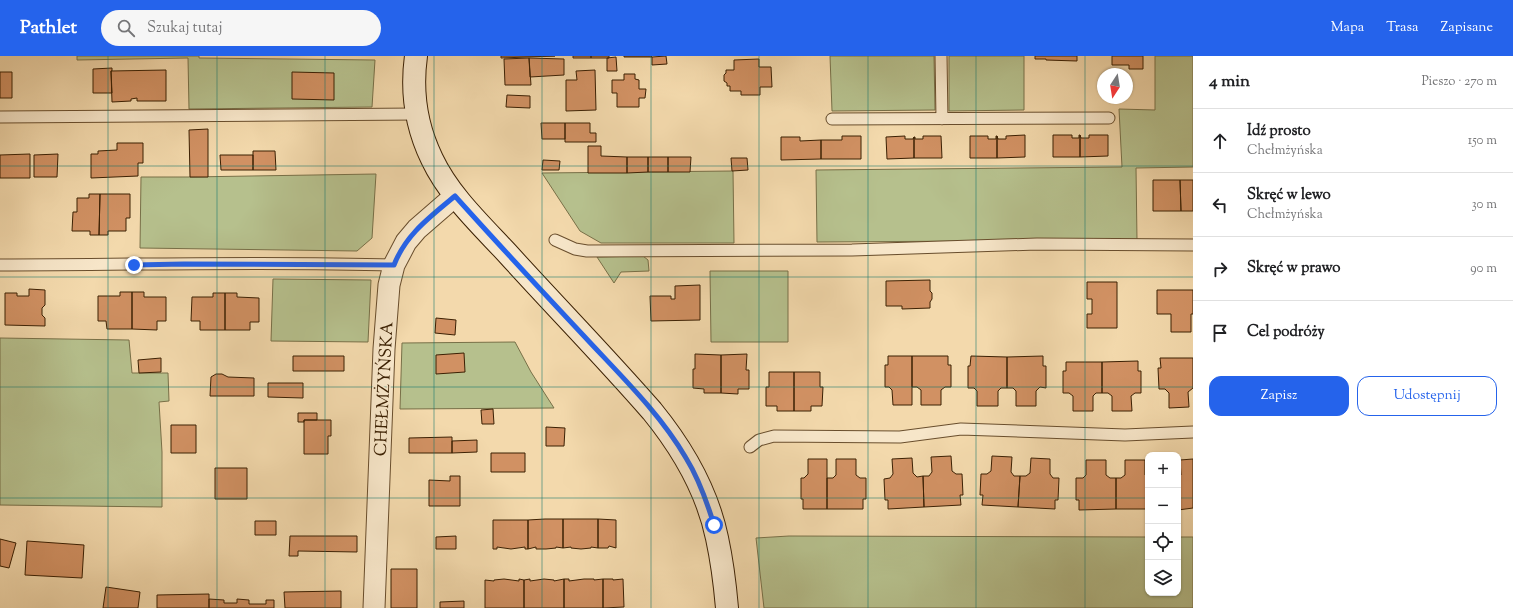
<!DOCTYPE html>
<html lang="pl">
<head>
<meta charset="utf-8">
<style>
	body { margin:0; font-family:"Sorts Mill Goudy",serif; background:#f6f6f6; color:#202124 }
	.controls { position:absolute; right:12px; bottom:12px; display:grid; overflow:hidden; border-radius:8px; box-shadow:0 1px 3px #0004 }
	.controls button { width:36px; height:36px; display:grid; place-items:center; padding:0; border:0; border-bottom:1px solid #e0e0e0; background:#fff; color:#202124; font:20px sans-serif }
	.compass { position:absolute; left:1097px; top:12px; width:36px; height:36px; border-radius:50%; background:#fff; box-shadow:0 1px 3px #0004; rotate:192deg }
	.stop { position:absolute; width:12px; height:12px; margin:-9px; border:3px solid #2563eb; border-radius:50%; background:#fff }
	.stop.end { background:#2563eb; border-color:#fff; box-shadow:0 1px 4px #0008 }
	.list { margin:0; padding:0; list-style:none }
	h2 { display:flex; justify-content:space-between; align-items:center; height:52px; margin:0; padding:0 16px; font-size:17px }
	h2 small { font-size:13px; font-weight:400; color:#757577 }
	.list li { display:grid; grid-template-columns:26px 1fr auto; gap:12px; align-items:center; box-sizing:border-box; height:64px; padding:0 16px; border-top:1px solid #e0e0e0 }
	.list b { display:block; font-size:15px; white-space:nowrap }
	.list p { margin:0; font-size:13px; white-space:nowrap; color:#757577 }
	.list em { font-size:13px; font-style:normal; color:#757577 }
	.actions { display:flex; gap:8px; padding:12px 16px }
	.actions a { flex:1; padding:9px 0; border:1px solid #2563eb; border-radius:12px; text-align:center; font-size:14px; color:#2563eb }
	.actions .main { background:#2563eb; color:#fff }
	.icon { flex:none; width:22px; height:22px; fill:none; stroke:currentColor; stroke-width:2; stroke-linecap:round; stroke-linejoin:round }
	.map { position:relative; flex:none; width:1193px; height:552px; overflow:hidden }
	header { display:flex; align-items:center; gap:24px; box-sizing:border-box; height:56px; padding:0 20px; background:#2563eb; color:#fff }
	header strong { font-size:19px }
	nav { display:flex; gap:22px; margin-inline-start:auto; font-size:14px }
	.search { width:280px; height:36px; background:#f6f6f6; display:flex; align-items:center; gap:10px; box-sizing:border-box; padding:0 14px; border-radius:22px; color:#757577; font-size:15px }
	main { display:flex }
	aside { flex:1; background:#fff }
	.map>svg:first-child { display:block }
	.green { fill:#b6c08d; stroke:#787048 }
	.building { fill:#d19163; stroke:#3b2003 }
	.lines { fill:none; stroke-linecap:round; stroke-linejoin:round }
	.lane-casing { stroke:#694e2d; stroke-width:13 }
	.street-casing { stroke:#694e2d; stroke-width:23 }
	.secondary-casing { stroke:#3b2003; stroke-width:24 }
	.lane { stroke:#f7e6c9; stroke-width:11 }
	.street { stroke:#f7e6c9; stroke-width:21 }
	.secondary { stroke:#f7e6c9; stroke-width:22 }
	.route { stroke:#2563eb; stroke-width:5 }
	.grid { fill:none; stroke:#0f766e; stroke-width:1; stroke-opacity:0.55 }
	.labels { text-anchor:middle; stroke-width:3; stroke-linejoin:round; paint-order:stroke }
	.street-label { font-size:17px; fill:#3b2003; stroke:#f7e6c9 }
</style>
</head>
<body>
<header>
<strong>Pathlet</strong>
<div class="search"><svg class="icon" aria-label="search" viewBox="0 0 24 24"><circle cx="10" cy="10" r="6"/><path d="M15 15l6 6"/></svg>Szukaj tutaj</div>
<nav><a>Mapa</a><a>Trasa</a><a>Zapisane</a></nav>
</header>
<main>
<div class="map">
<svg width="1193" height="552" viewBox="0 0 1193 552">
	<rect width="100%" height="100%" fill="#f3d9ac"/>
	<filter id="stains"><feTurbulence type="fractalNoise" baseFrequency=".005" numOctaves="4"/><feColorMatrix values="0 0 0 0 .2 0 0 0 0 .09 0 0 0 0 .02 0 0 0 .5 -.17"/></filter>
	<radialGradient id="worn" r=".72"><stop offset=".6" stop-color="#630" stop-opacity="0"/><stop offset="1" stop-color="#630" stop-opacity=".3"/></radialGradient>
	<path class="green" d="M77,0h122v2l176,2 -3,47 -183,2 -1,-51 -111,2z
		M830,0h104l1,54 -103,1z
		M949,0h75v54l-75,1z
		M1155,0h38v111l-57,1 1,72 -320,2 -1,-72 306,-3 -3,-58 36,1z
		M733,115l1,72h-133l-21,-12 -38,-58z
		M376,118l-4,64 -15,13 -217,-3 1,-71h49z
		M643,200l5,4 1,11 -28,1 -7,11 -17,-26z
		M710,215h78v71h-77z
		M273,223l98,1 -3,62 -97,-1z
		M0,282l129,2 3,33h36l1,28 -10,1 3,50v55l-162,-2z
		M515,286l16,30 23,36 -154,1 2,-66z
		M789,480l359,1v56h30v-56h15v71h-429l-8,-70z"/>
	<path class="building" d="M501,0h54l-54,2z
		M573,0h18v2h-18z
		M591,0h18v2h-18z
		M624,0h27l1,1h-28z
		M666,0l1,8 -15,1v-8z
		M1035,0h42v5l-31,-1v-1h-11z
		M1112,0h31v13h-14v-4h-17z
		M616,1l1,14h-10v-13z
		M529,2l35,1v16l-34,2z
		M529,2l2,27h-26l-1,-26z
		M759,3v8h12l1,20h-12v8h-19v-4h-11v-5h-3v-3l-3,-2v-6l2,-2v-3h8v-10z
		M112,12v3h-1l1,22h-19v-24z
		M166,14v31h-29v-3l-6,1v2l-19,1 -1,-31z
		M595,14l1,40 -30,1v-31h11l-1,-9z
		M0,16h12v26h-12z
		M292,16l42,1v27l-42,-1z
		M624,18h11v5l4,1v9h7l-1,9h-6v9h-22v-14h-5v-13h12z
		M507,39l23,1v12l-24,-1z
		M541,67h24v16h-23z
		M565,67h25v10h6v9h-31z
		M208,73v48h-18l-1,-47z
		M1025,79v22l-28,1v-22l1,3h8v-3z
		M1053,79h19v3h7v-3h1v22h-27z
		M1080,79l1,3h8v-3h19v21l-28,1z
		M842,80h19v23h-40v-19h21z
		M905,80v3h8l1,-2v21l-27,1 -1,-22z
		M923,80h18l1,22h-28v-21h1v2h8z
		M970,80h18v3h8v-3h1v22h-27z
		M781,81h19v4l21,-1v19l-40,1z
		M117,87h26v20h-5v13l-47,2v-24h7v-3l19,-1z
		M588,90h13v10l26,1v16h-39z
		M253,95h22l1,19h-23z
		M30,98v24h-30v-23z
		M58,98l-1,23h-23v-22z
		M220,99h33v15h-32z
		M627,101h21v15l-21,1z
		M648,101h20v15h-20z
		M668,101h23l-1,15h-22z
		M731,102h16l1,12 -16,1z
		M543,104l17,1 -1,9h-17z
		M1153,124h27l1,31h-28z
		M1180,124h13v31h-12z
		M89,138h11l-1,41h-9v-4h-18l1,-19h4v-14h12z
		M100,138h30v24h-4v13h-18v4h-9z
		M930,224v11l2,2v6l-2,3v6l-28,1v-3h-16v-25z
		M1087,226h30v46h-30v-14h5v-15h-5z
		M700,229v35l-49,1 -1,-25h21v3h4v-13z
		M29,233l16,1v15l-3,3v7l3,3v8l-40,-1v-32h12v3h12z
		M1157,234h36v24h-2v18h-20v-18h-14z
		M120,236h12v37h-25l-1,-8h-8v-25h22z
		M132,236h12v5h22v24h-9v9l-25,-1z
		M213,237h12v37h-25v-9h-9l1,-24h21z
		M225,237h12v4l22,1v24h-9v8h-25z
		M436,262l20,2 -1,15 -20,-2z
		M464,297l1,19 -29,2v-19z
		M695,298l26,1v38h-17v-4l-11,-1v-19h2z
		M747,298l-1,16h3v19h-11v5l-17,-1v-38z
		M293,300h51v15h-51z
		M888,300h24v49h-19l-1,-15 -3,-3h-4v-22h3z
		M912,300h36v9h3v22h-6l-4,3v15h-20v-15l-4,-3h-5z
		M971,300l36,1v31h-6l-3,3v15h-21v-15l-3,-3h-6v-22h2z
		M1043,300v10h3v22l-6,-1 -4,4v15h-20v-15l-3,-3h-6v-31z
		M161,302v14l-22,1 -1,-13z
		M1160,302h33v30l-5,4 1,15 -20,1v-15l-4,-4h-6l-1,-21h3z
		M1138,305v10h3v22h-6l-4,3 1,15h-20v-15l-4,-3h-6v-31z
		M1066,306h36v31h-6l-3,3v15h-20v-15l-4,-3h-6v-22h3z
		M769,316h25v39h-17v-5h-11v-19h3z
		M794,316h26v15h3l-1,19h-11v5h-17z
		M216,318h6l6,3 26,1v18h-44l1,-19z
		M268,327h35v15l-35,-1z
		M493,353l1,15h-12l-1,-14z
		M298,357h19v7h-13v2h-6z
		M304,364h27v16h-3v18h-24z
		M171,369h25v28h-25z
		M546,371l19,1 -1,18h-18z
		M452,381v16h-43v-15z
		M477,384v12l-25,1v-12z
		M491,397h34v19h-34z
		M951,400l1,15 4,3h6l1,21h-3l1,10 -37,2 -1,-31h6l3,-4 -1,-15z
		M992,400l20,1 -1,15 3,4h6l-2,31 -36,-2 1,-10h-3l1,-21h6l4,-3z
		M912,402l1,15 4,4 6,-1 1,31 -36,2v-9h-3l-1,-21 6,-1 3,-4 -1,-15z
		M1031,402l19,1v15l3,4h6l-1,22h-3v9l-37,-2 2,-31h6l4,-3z
		M808,403h19v50h-24v-10h-2v-21h3l4,-4z
		M836,403h20v16l4,3h6v21h-3v10h-36v-31h6l3,-3z
		M1193,403v49l-15,2v-32l3,-3 -1,-15z
		M1086,404h20v15l4,3h6v31l-37,1v-10h-3v-22h7l3,-3z
		M1125,404h20v15l3,3v31h-32v-31h5l4,-3z
		M215,412h32v31h-32z
		M450,420h10v30h-31v-26l21,1z
		M545,463h18v29l-7,-1v1l-10,1h-10v-2l-8,2v-29z
		M563,463h35v29l-7,-1v1l-10,1 -10,-1v-1l-8,1z
		M598,463l18,1v28l-7,-2 -1,2h-10z
		M493,464h35v29h-3v-2l-14,2 -14,-2v2h-4z
		M255,465h21v14h-21z
		M290,480h67v16l-59,-1v5h-9z
		M456,480v13h-20v-12z
		M0,483l16,4 -7,25 -9,-2z
		M27,485l57,4 -2,33 -57,-3z
		M391,513h26v39h-26z
		M504,523l15,2v-2l5,1v28h-39v-28l9,1v-1z
		M530,523v2l14,-2 10,1v1l10,-2v29h-40v-28z
		M564,523h5v2l15,-2h10v1l9,-1v29h-39z
		M603,523h10v1l10,-1 1,28 -21,1z
		M106,531l34,5 -2,16h-35z
		M341,535v17h-56l-1,-16z
		M209,538v14h-52v-13z
		M209,543l15,1v3h13v-4l12,1v4h17v-4h8v8h-65z
		M464,545v7h-24v-6z"/>
	<g class="lines">
		<defs>
			<path id="lane" d="M941,0l1,63
				M0,61l417,-3
				M832,63l277,-1
				M555,184l20,9 12,2 265,-1 185,-6 156,1
				M0,209c131,0 263,-4 394,0
				M750,391l9,-7 15,-4 126,1 61,-8 164,6 68,-3"/>
			<path id="street" d="M374,552l10,-259 5,-64 5,-20 12,-23 11,-13 38,-33"/>
			<path id="secondary" d="M416,0c-5,36 0,70 16,103 17,36 48,65 75,94 48,53 98,104 145,158 31,38 55,79 65,127 5,23 8,47 10,70"/>
		</defs>
		<use href="#lane" class="lane-casing"/>
		<use href="#street" class="street-casing"/>
		<use href="#secondary" class="secondary-casing"/>
		<use href="#lane" class="lane"/>
		<use href="#street" class="street"/>
		<use href="#secondary" class="secondary"/>
	</g>
	<g class="lines">
		<path class="route" d="M134,209l50,-1 210,1c12,-31 36,-48 61,-69 42,47 85,93 128,139 36,39 76,77 103,123 13,21 21,44 28,67"/>
	</g>
	<path class="grid" d="M108,0v552M217,0v552M325,0v552M434,0v552M542,0v552M651,0v552M759,0v552M868,0v552M976,0v552M1085,0v552M0,110h1193M0,221h1193M0,331h1193M0,442h1148M1178,442h15"/>
	<g class="labels">
		<g class="street-label">
			<text transform="translate(383 333) rotate(-87)" y="6">CHEŁMŻYŃSKA</text>
		</g>
	</g>
	<rect width="100%" height="100%" filter="url(#stains)"/>
	<rect width="100%" height="100%" fill="url(#worn)"/>
</svg>
<div class="controls">
<button>+</button>
<button>−</button>
<button><svg class="icon" aria-label="locate" viewBox="0 0 24 24"><circle cx="12" cy="12" r="6"/><path d="M12 2v4M12 18v4M2 12h4M18 12h4"/></svg></button>
<button><svg class="icon" aria-label="layers" viewBox="0 0 24 24"><path d="M12 4l9 5-9 5-9-5zM3 14l9 5 9-5"/></svg></button>
</div>
<svg class="compass" viewBox="-18 -18 36 36"><path d="M0-13l5 13h-10z" fill="#e53935"/><path d="M0 13l5-13h-10z" fill="#757577"/></svg>
<div class="stop" style="left:714px;top:469px"></div>
<div class="stop end" style="left:134px;top:209px"></div>
</div>
<aside>
<h2>4 min<small>Pieszo · 270 m</small></h2>
<ul class="list">
<li><svg class="icon" aria-label="ahead" viewBox="0 0 24 24"><path d="M12 20V5M6 11l6-6 6 6"/></svg><div><b>Idź prosto</b><p>Chełmżyńska</p></div><em>150 m</em></li>
<li><svg class="icon" aria-label="left" viewBox="0 0 24 24"><path d="M17 20v-9H6M10 6l-5 5 5 5"/></svg><div><b>Skręć w lewo</b><p>Chełmżyńska</p></div><em>30 m</em></li>
<li><svg class="icon" aria-label="right" viewBox="0 0 24 24"><path d="M7 20v-9h11M14 6l5 5-5 5"/></svg><div><b>Skręć w prawo</b></div><em>90 m</em></li>
<li><svg class="icon" aria-label="arrive" viewBox="0 0 24 24"><path d="M6 21V4h12l-3 4 3 4H6"/></svg><div><b>Cel podróży</b></div></li>
</ul>
<div class="actions"><a class="main">Zapisz</a><a>Udostępnij</a></div>
</aside>
</main>
</body>
</html>
